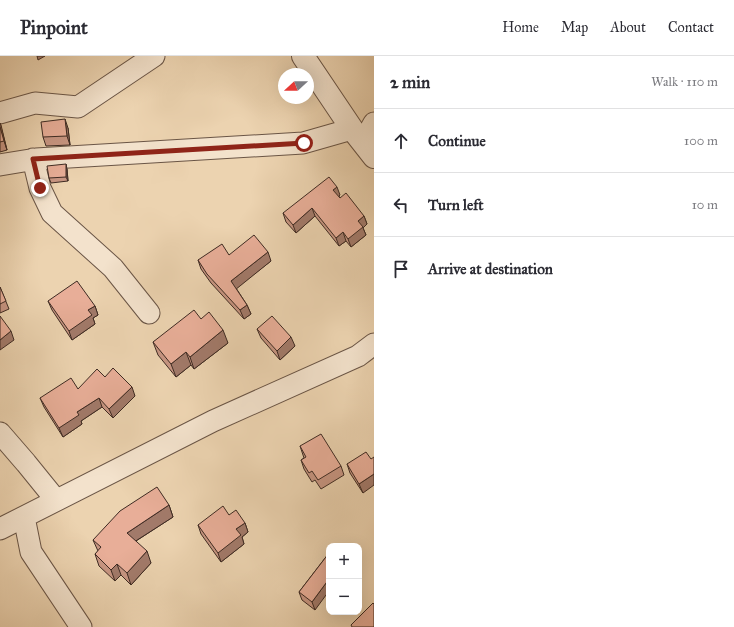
<!DOCTYPE html>
<html lang="en">
<head>
<meta charset="utf-8">
<style>
	body { margin:0; font-family:"IM FELL Great Primer",serif; background:#f7f7f7; color:#2b2b33 }
	.controls { position:absolute; right:12px; bottom:12px; display:grid; overflow:hidden; border-radius:8px; box-shadow:0 4px 16px #0002 }
	.controls button { width:36px; height:36px; display:grid; place-items:center; padding:0; border:0; border-bottom:1px solid #e1e1e2; background:#fff; color:#2b2b33; font:20px sans-serif }
	.compass { position:absolute; left:278px; top:12px; width:36px; height:36px; border-radius:50%; background:#fff; box-shadow:0 4px 16px #0002; rotate:249deg }
	.stop { position:absolute; width:12px; height:12px; margin:-9px; border:3px solid #8f2418; border-radius:50%; background:#fff }
	.stop.end { background:#8f2418; border-color:#fff; box-shadow:0 1px 4px #0008 }
	.list { margin:0; padding:0; list-style:none }
	h2 { display:flex; justify-content:space-between; align-items:center; height:52px; margin:0; padding:0 16px; font-size:17px }
	h2 small { font-size:13px; font-weight:400; color:#7c7c81 }
	.list li { display:grid; grid-template-columns:26px 1fr auto; gap:12px; align-items:center; box-sizing:border-box; height:64px; padding:0 16px; border-top:1px solid #e1e1e2 }
	.list b { display:block; font-size:15px; white-space:nowrap }
	.list em { font-size:13px; font-style:normal; color:#7c7c81 }
	.icon { flex:none; width:22px; height:22px; fill:none; stroke:currentColor; stroke-width:2; stroke-linecap:round; stroke-linejoin:round }
	.map { position:relative; flex:none; width:374px; height:571px; overflow:hidden }
	header { display:flex; align-items:center; gap:24px; box-sizing:border-box; height:56px; padding:0 20px; background:#fff; border-bottom:1px solid #e1e1e2 }
	header strong { font-size:19px }
	nav { display:flex; gap:22px; margin-inline-start:auto; font-size:14px }
	main { display:flex }
	aside { flex:1; background:#fff }
	.map>svg:first-child { display:block }
	.lines { fill:none; stroke-linecap:round; stroke-linejoin:round }
	.minor-casing { stroke:#6a5546; stroke-width:23 }
	.tertiary-casing { stroke:#6a5546; stroke-width:24 }
	.minor { stroke:#f3e2cc; stroke-width:21 }
	.tertiary { stroke:#f3e2cc; stroke-width:22 }
	.wall { fill:#c89683; stroke:#3e2b23 }
	.shaded-wall { fill:#a27a6a; stroke:#3e2b23 }
	.building { fill:#e8ae98; stroke:#3e2b23 }
	.route { stroke:#8f2418; stroke-width:5 }
</style>
</head>
<body>
<header>
<strong>Pinpoint</strong>
<nav><a>Home</a><a>Map</a><a>About</a><a>Contact</a></nav>
</header>
<main>
<div class="map">
<svg width="374" height="571" viewBox="0 0 374 571">
	<rect width="100%" height="100%" fill="#ecd3b0"/>
	<filter id="stains"><feTurbulence type="fractalNoise" baseFrequency=".005" numOctaves="4"/><feColorMatrix values="0 0 0 0 .2 0 0 0 0 .09 0 0 0 0 .02 0 0 0 .5 -.17"/></filter>
	<radialGradient id="worn" r=".72"><stop offset=".6" stop-color="#630" stop-opacity="0"/><stop offset="1" stop-color="#630" stop-opacity=".3"/></radialGradient>
	<g class="lines">
		<defs>
			<path id="minor" d="M0,57l35,-10 43,4 76,-51
				M363,86l11,-19
				M33,103l7,29 12,25 61,55 36,45
				M0,109l36,-6 267,-16 49,-14
				M0,377l26,30 30,37
				M24,461l7,35 50,75
				M0,473l213,-108 145,-65 16,-12"/>
			<path id="tertiary" d="M303,0l49,73 22,28"/>
		</defs>
		<use href="#minor" class="minor-casing"/>
		<use href="#tertiary" class="tertiary-casing"/>
		<use href="#minor" class="minor"/>
		<use href="#tertiary" class="tertiary"/>
	</g>
	<path class="wall" d="M0,67l7,27 -7,2z
		M68,72l2,17 -24,1 -3,-9z
		M67,113l1,12 -17,2 -2,-5z
		M340,139l-1,1 1,2 24,18 3,8 -4,4 3,7 -15,12 -5,-6 -7,5 -24,-30 -19,17 -10,-11 -3,-9z
		M229,199l42,6 -35,27 11,17 4,9 -7,5 -33,-36 -10,-14 -3,-9z
		M0,231l9,22 -9,4z
		M48,245l47,5 3,9 -5,3 2,6 -23,16 -20,-30z
		M201,263l27,24 -34,26 -3,-4 -15,12 -18,-22 -5,-13z
		M257,273l38,17 -15,14 -19,-22z
		M105,321l30,19 -22,22 -11,-11 -21,14 1,3 -19,13 -19,-30 -4,-9 38,-9z
		M300,390l41,20 3,9 -23,14 -6,-9 -3,2 -8,-13 -3,-9 3,-2z
		M371,403l-8,34 -13,-20 -3,-9z
		M169,449l4,12 -37,24 15,22 -20,22 -10,-10 -6,6 -16,-15 -4,-12 3,-3 -5,-11z
		M229,459l16,8 3,9 -6,5 2,7 -23,18 -20,-28 -3,-9z
		M329,497l-14,57 -13,-10 -3,-8z"/>
	<path class="shaded-wall" d="M37,0h8l-7,4z
		M65,63l3,9 2,17 -3,-9z
		M0,67l1,2 6,25 -3,-9 -4,-14z
		M66,108l1,5 1,12 -2,-4z
		M337,131l3,8 -3,3 -4,-8z
		M312,152l3,8 -19,17 -3,-8z
		M364,160l3,8 -4,4 3,7 -15,12 -3,-8 10,-18z
		M343,176l3,9 -7,5 -3,-8z
		M268,196l3,9 -36,29 -4,-9z
		M247,249l4,9 -7,5 -4,-9z
		M95,250l3,9 -5,3 2,6 -23,16 -3,-9 19,-21z
		M223,274l5,13 -34,26 -4,-12z
		M11,275l3,9 -14,10v-10z
		M291,281l4,9 -15,14 -3,-9z
		M186,296l5,13 -15,12 -5,-13z
		M132,331l3,9 -22,22 -4,-9z
		M99,342l3,9 -21,14 1,3 -19,13 -4,-9 18,-16z
		M374,418v11l-11,8 -4,-9z
		M169,449l4,12 -42,27 -4,-11z
		M245,467l3,9 -6,5 2,7 -23,18 -3,-9 18,-24z
		M147,495l4,12 -20,22 -4,-12z
		M117,508l4,11 -6,6 -4,-11z
		M329,523v12l-14,19 -3,-8z"/>
	<path class="building" d="M65,63l2,17 -24,1 -2,-15z
		M0,71l4,14 -4,1z
		M66,108v13l-17,1 -2,-12z
		M329,121l8,10 -4,3 7,8 6,-5 18,23 -6,5 5,6 -15,12 -5,-7 -7,6 -24,-30 -19,17 -10,-12z
		M254,179l14,17 -37,29 16,24 -7,5 -33,-36 -9,-14 24,-16 7,11z
		M77,225l18,25 -7,4 4,5 -23,16 -21,-30z
		M0,231l6,14 -6,3z
		M194,254l7,9 8,-7 14,18 -33,27 -4,-5 -15,12 -18,-22z
		M0,260l11,15 -11,9z
		M272,260l19,21 -14,14 -20,-22z
		M113,312l19,19 -23,22 -10,-11 -22,14 2,3 -20,13 -19,-30 31,-20 7,11 19,-20 8,8z
		M321,378l20,32 -23,14 -6,-9 -3,2 -8,-13 5,-3 -6,-11z
		M366,396l5,7 3,-2v17l-15,10 -12,-20z
		M157,431l12,18 -42,28 20,18 -20,22 -10,-9 -6,6 -16,-16 6,-7 -8,-7 27,-29z
		M223,450l6,9 7,-5 9,13 -9,6 5,6 -23,18 -20,-28z
		M329,497v26l-17,23 -13,-10z
		M373,547l1,1v23h-22l-1,-2z"/>
	<g class="lines">
		<path class="route" d="M40,132l-7,-29 271,-16"/>
	</g>
	<rect width="100%" height="100%" filter="url(#stains)"/>
	<rect width="100%" height="100%" fill="url(#worn)"/>
</svg>
<div class="controls">
<button>+</button>
<button>−</button>
</div>
<svg class="compass" viewBox="-18 -18 36 36"><path d="M0-13l5 13h-10z" fill="#e53935"/><path d="M0 13l5-13h-10z" fill="#7c7c81"/></svg>
<div class="stop" style="left:304px;top:87px"></div>
<div class="stop end" style="left:40px;top:132px"></div>
</div>
<aside>
<h2>2 min<small>Walk · 110 m</small></h2>
<ul class="list">
<li><svg class="icon" aria-label="ahead" viewBox="0 0 24 24"><path d="M12 20V5M6 11l6-6 6 6"/></svg><div><b>Continue</b></div><em>100 m</em></li>
<li><svg class="icon" aria-label="left" viewBox="0 0 24 24"><path d="M17 20v-9H6M10 6l-5 5 5 5"/></svg><div><b>Turn left</b></div><em>10 m</em></li>
<li><svg class="icon" aria-label="arrive" viewBox="0 0 24 24"><path d="M6 21V4h12l-3 4 3 4H6"/></svg><div><b>Arrive at destination</b></div></li>
</ul>
</aside>
</main>
</body>
</html>
